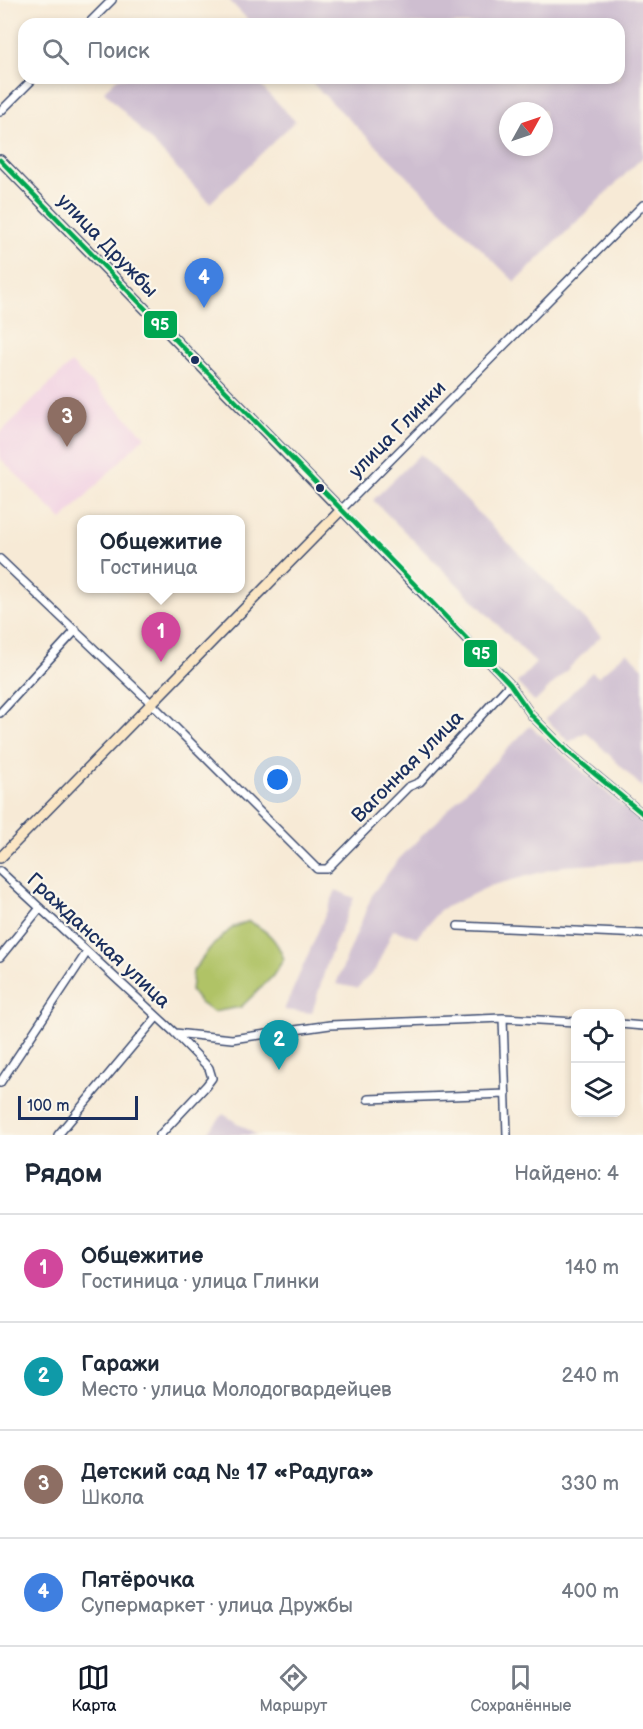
<!DOCTYPE html>
<html lang="ru">
<head>
<meta charset="utf-8">
<style>
	body { margin:0; font-family:"Balsamiq Sans",sans-serif; background:#f6f6f7; color:#1f2937 }
	.controls { position:absolute; right:18px; bottom:18px; display:grid; overflow:hidden; border-radius:12px; box-shadow:0 3px 9px #0003 }
	.controls button { width:54px; height:54px; display:grid; place-items:center; padding:0; border:0; border-bottom:2px solid #e0e1e3; background:#fff; color:#1f2937; font:30px sans-serif }
	.compass { position:absolute; left:499px; top:102px; width:54px; height:54px; border-radius:50%; background:#fff; box-shadow:0 3px 9px #0003; rotate:50deg }
	.scale { position:absolute; left:18px; bottom:15px; width:120px; box-sizing:border-box; padding-left:6px; border:3px solid #1b2f5e; border-top:0; font-size:16px; line-height:21px; white-space:nowrap; color:#1b2f5e; -webkit-text-stroke:4px #fbf7ec; paint-order:stroke }
	.you { position:absolute; left:278px; top:780px; width:21px; height:21px; margin:-15px; border:4px solid #fff; border-radius:50%; background:#1a73e8; box-shadow:0 0 0 9px #1a73e833 }
	.badge { display:grid; place-items:center; width:39px; height:39px; border-radius:50%; background:#111827; color:#fff; font-size:20px; font-weight:700 }
	.pin { position:absolute; translate:-50% -50px; filter:drop-shadow(0 2px 3px #0008) }
	.pin::after { content:''; position:absolute; top:32px; width:21px; height:18px; background:inherit; clip-path:polygon(0 0,100% 0,50% 100%) }
	.popup { position:absolute; left:77px; top:515px; width:168px; height:78px; box-sizing:border-box; display:grid; place-content:center; border-radius:12px; background:#fff; filter:drop-shadow(0 2px 4px #0005); font-size:20px; white-space:nowrap; color:#747a83 }
	.popup b { font-size:22px; color:#1f2937 }
	.popup::after { content:''; position:absolute; left:50%; top:100%; margin-left:-12px; border:12px solid transparent; border-top-color:#fff }
	.list { margin:0; padding:0; list-style:none }
	h2 { display:flex; justify-content:space-between; align-items:center; height:78px; margin:0; padding:0 24px; font-size:26px }
	h2 small { font-size:20px; font-weight:400; color:#747a83 }
	.list li { display:grid; grid-template-columns:39px 1fr auto; gap:18px; align-items:center; box-sizing:border-box; height:108px; padding:0 24px; border-top:2px solid #e0e1e3 }
	.list b { display:block; font-size:22px; white-space:nowrap }
	.list p { margin:0; font-size:20px; white-space:nowrap; color:#747a83 }
	.list em { font-size:20px; font-style:normal; color:#747a83 }
	.icon { flex:none; width:33px; height:33px; fill:none; stroke:currentColor; stroke-width:2; stroke-linecap:round; stroke-linejoin:round }
	.map { position:relative; flex:none; width:643px; height:1135px; overflow:hidden }
	.search { position:absolute; background:#fff; box-shadow:0 3px 9px #0003; left:18px; right:18px; top:18px; height:66px; display:flex; align-items:center; gap:15px; box-sizing:border-box; padding:0 21px; border-radius:18px; color:#747a83; font-size:22px }
	.sheet { height:510px; background:#fff }
	nav { display:flex; justify-content:space-around; align-items:center; box-sizing:border-box; height:84px; border-top:2px solid #e0e1e3; background:#fff; font-size:16px; color:#747a83 }
	nav a { display:grid; justify-items:center; gap:3px }
	nav .on { color:#111827 }
	.map>svg:first-child { display:block }
	.built { fill:#f1d0e2 }
	.industrial { fill:#cebed0; fill-rule:evenodd }
	.green { fill:#b0c366; stroke:#667962; stroke-width:1.5 }
	.lines { fill:none; stroke-linecap:round; stroke-linejoin:round }
	.street-casing { stroke:#3c4b70; stroke-width:10 }
	.secondary-casing { stroke:#3c4b70; stroke-width:12 }
	.street { stroke:#fff; stroke-width:7 }
	.secondary { stroke:#fbe6c4; stroke-width:9 }
	.bus-1-casing { stroke:#fbf7ec; stroke-width:9 }
	.bus-1 { stroke:#00a651; stroke-width:4.5 }
	.bus-dot { fill:#1b2f5e; stroke:#fbf7ec; stroke-width:2 }
	.labels { text-anchor:middle; stroke-width:4.5; stroke-linejoin:round; paint-order:stroke }
	.street-label { font-size:20px; fill:#1b2f5e; stroke:#fbf7ec }
	.line-badge { stroke:#fbf7ec; stroke-width:2 }
	.badge-label { font-size:16px; text-anchor:middle; font-weight:bold; fill:#fff }
</style>
</head>
<body>
<div class="map">
<svg width="643" height="1135" viewBox="0 0 643 1135">
	<rect width="100%" height="100%" fill="#fbf7ec"/>
	<filter id="ink" filterUnits="userSpaceOnUse"><feTurbulence type="fractalNoise" baseFrequency=".0167" numOctaves="2"/><feDisplacementMap in="SourceGraphic" scale="12" xChannelSelector="R" yChannelSelector="G"/><feConvolveMatrix kernelMatrix="1 2 1 2 8 2 1 2 1" color-interpolation-filters="sRGB"/></filter>
	<filter id="wash" filterUnits="userSpaceOnUse"><feTurbulence type="fractalNoise" baseFrequency=".008" numOctaves="4" result="noise"/><feDisplacementMap in="SourceGraphic" scale="24" xChannelSelector="R" yChannelSelector="G"/><feGaussianBlur stdDeviation="1.35" result="paint"/><feColorMatrix in="noise" values="0 0 0 0 0 0 0 0 0 0 0 0 0 0 0 0 0 1.4 0 .05"/><feComposite in="paint" operator="in"/></filter>
	<g filter="url(#wash)">
		<rect width="100%" height="100%" fill="#f7ead6"/>
		<path class="built" d="M71,363l74,73 -83,84 -62,-62v-25z"/>
		<path class="industrial" d="M229,0h414v157l-128,125 -208,-204h312v-54h-367zM508,111h36v36h-36z
			M118,78h135l42,43 -85,82 -106,-112z
			M420,454l181,182 -66,66 -18,-19 19,-20 -163,-163z
			M627,652l16,16v120l-57,-56 -17,10 -23,-23 46,-47 6,5z
			M530,726l113,98v37l-79,5 -74,20 -50,24 -23,27 -24,-7 -18,40 -18,18 -21,-4 37,-91 25,-33z
			M336,890l18,8 -26,62 -16,53 -28,-3z
			M223,1114l33,21h-51z"/>
		<path class="green" d="M249,921c19,11 27,17 35,38l-12,18 -31,30 -28,5 -13,-9 -9,-12 2,-20 17,-23 23,-21z"/>
	</g>
	<g filter="url(#ink)">
		<g class="lines">
			<defs>
				<path id="street" d="M88,24l24,-24
					M0,112l34,-34
					M643,205l-302,305 169,174 22,32 35,35 76,63
					M0,559l151,144 166,166h10l81,-82 12,-5 90,-98
					M0,713l76,-83
					M0,871l175,162 34,35 3,10 -6,8 -46,49
					M458,926l185,8
					M0,957l40,-49
					M503,1018l4,117
					M620,1024l23,2
					M175,1033l57,6 98,-14 173,-7 73,4
					M0,1083l87,-131
					M368,1099l138,-5
					M58,1135l98,-117"/>
				<path id="secondary" d="M0,160l341,350 -341,348"/>
			</defs>
			<use href="#street" class="street-casing"/>
			<use href="#secondary" class="secondary-casing"/>
			<use href="#street" class="street"/>
			<use href="#secondary" class="secondary"/>
			<defs>
				<path id="bus-1" d="M0,160l427,437 83,87 22,32 35,35 76,63"/>
			</defs>
			<use href="#bus-1" class="bus-1-casing"/>
			<use href="#bus-1" class="bus-1"/>
		</g>
	</g>
	<g class="bus-dot">
		<circle cx="195" cy="360" r="5"/>
		<circle cx="320" cy="488" r="5"/>
	</g>
	<g class="labels">
		<g class="street-label">
			<text transform="translate(108 245) rotate(46)" y="7">улица Дружбы</text>
			<text transform="translate(397 429) rotate(-45)" y="7">улица Глинки</text>
			<text transform="translate(407 766) rotate(-45)" y="7">Вагонная улица</text>
			<text transform="translate(99 940) rotate(43)" y="7">Гражданская улица</text>
		</g>
	</g>
	<g class="line-badge">
		<rect x="143" y="310" width="35" height="29" rx="6" fill="#00a651"/>
		<rect x="463" y="639" width="35" height="29" rx="6" fill="#00a651"/>
	</g>
	<g class="badge-label">
		<text x="160" y="330">95</text>
		<text x="481" y="659">95</text>
	</g>
</svg>
<div class="controls">
<button><svg class="icon" aria-label="locate" viewBox="0 0 24 24"><circle cx="12" cy="12" r="6"/><path d="M12 2v4M12 18v4M2 12h4M18 12h4"/></svg></button>
<button><svg class="icon" aria-label="layers" viewBox="0 0 24 24"><path d="M12 4l9 5-9 5-9-5zM3 14l9 5 9-5"/></svg></button>
</div>
<svg class="compass" viewBox="-18 -18 36 36"><path d="M0-13l5 13h-10z" fill="#e53935"/><path d="M0 13l5-13h-10z" fill="#747a83"/></svg>
<div class="scale">100 m</div>
<div class="you"></div>
<div class="pin badge" style="left:161px;top:662px;background:#d1479c">1</div>
<div class="popup"><b>Общежитие</b>Гостиница</div>
<div class="pin badge" style="left:279px;top:1070px;background:#0f9aa8">2</div>
<div class="pin badge" style="left:67px;top:447px;background:#8d6e63">3</div>
<div class="pin badge" style="left:204px;top:308px;background:#3f7fe0">4</div>
<div class="search"><svg class="icon" aria-label="search" viewBox="0 0 24 24"><circle cx="10" cy="10" r="6"/><path d="M15 15l6 6"/></svg>Поиск</div>
</div>
<section class="sheet">
<h2>Рядом<small>Найдено: 4</small></h2>
<ul class="list">
<li><span class="badge" style="background:#d1479c">1</span><div><b>Общежитие</b><p>Гостиница · улица Глинки</p></div><em>140 m</em></li>
<li><span class="badge" style="background:#0f9aa8">2</span><div><b>Гаражи</b><p>Место · улица Молодогвардейцев</p></div><em>240 m</em></li>
<li><span class="badge" style="background:#8d6e63">3</span><div><b>Детский сад № 17 «Радуга»</b><p>Школа</p></div><em>330 m</em></li>
<li><span class="badge" style="background:#3f7fe0">4</span><div><b>Пятёрочка</b><p>Супермаркет · улица Дружбы</p></div><em>400 m</em></li>
</ul>
</section>
<nav>
<a class="on"><svg class="icon" aria-label="map" viewBox="0 0 24 24"><path d="M3 6l6-2 6 2 6-2v14l-6 2-6-2-6 2zM9 4v14M15 6v14"/></svg>Карта</a>
<a><svg class="icon" aria-label="directions" viewBox="0 0 24 24"><path d="M12 3l9 9-9 9-9-9zM9 14v-3h6M13 9l2 2-2 2"/></svg>Маршрут</a>
<a><svg class="icon" aria-label="saved" viewBox="0 0 24 24"><path d="M7 4h10v16l-5-4-5 4z"/></svg>Сохранённые</a>
</nav>
</body>
</html>
